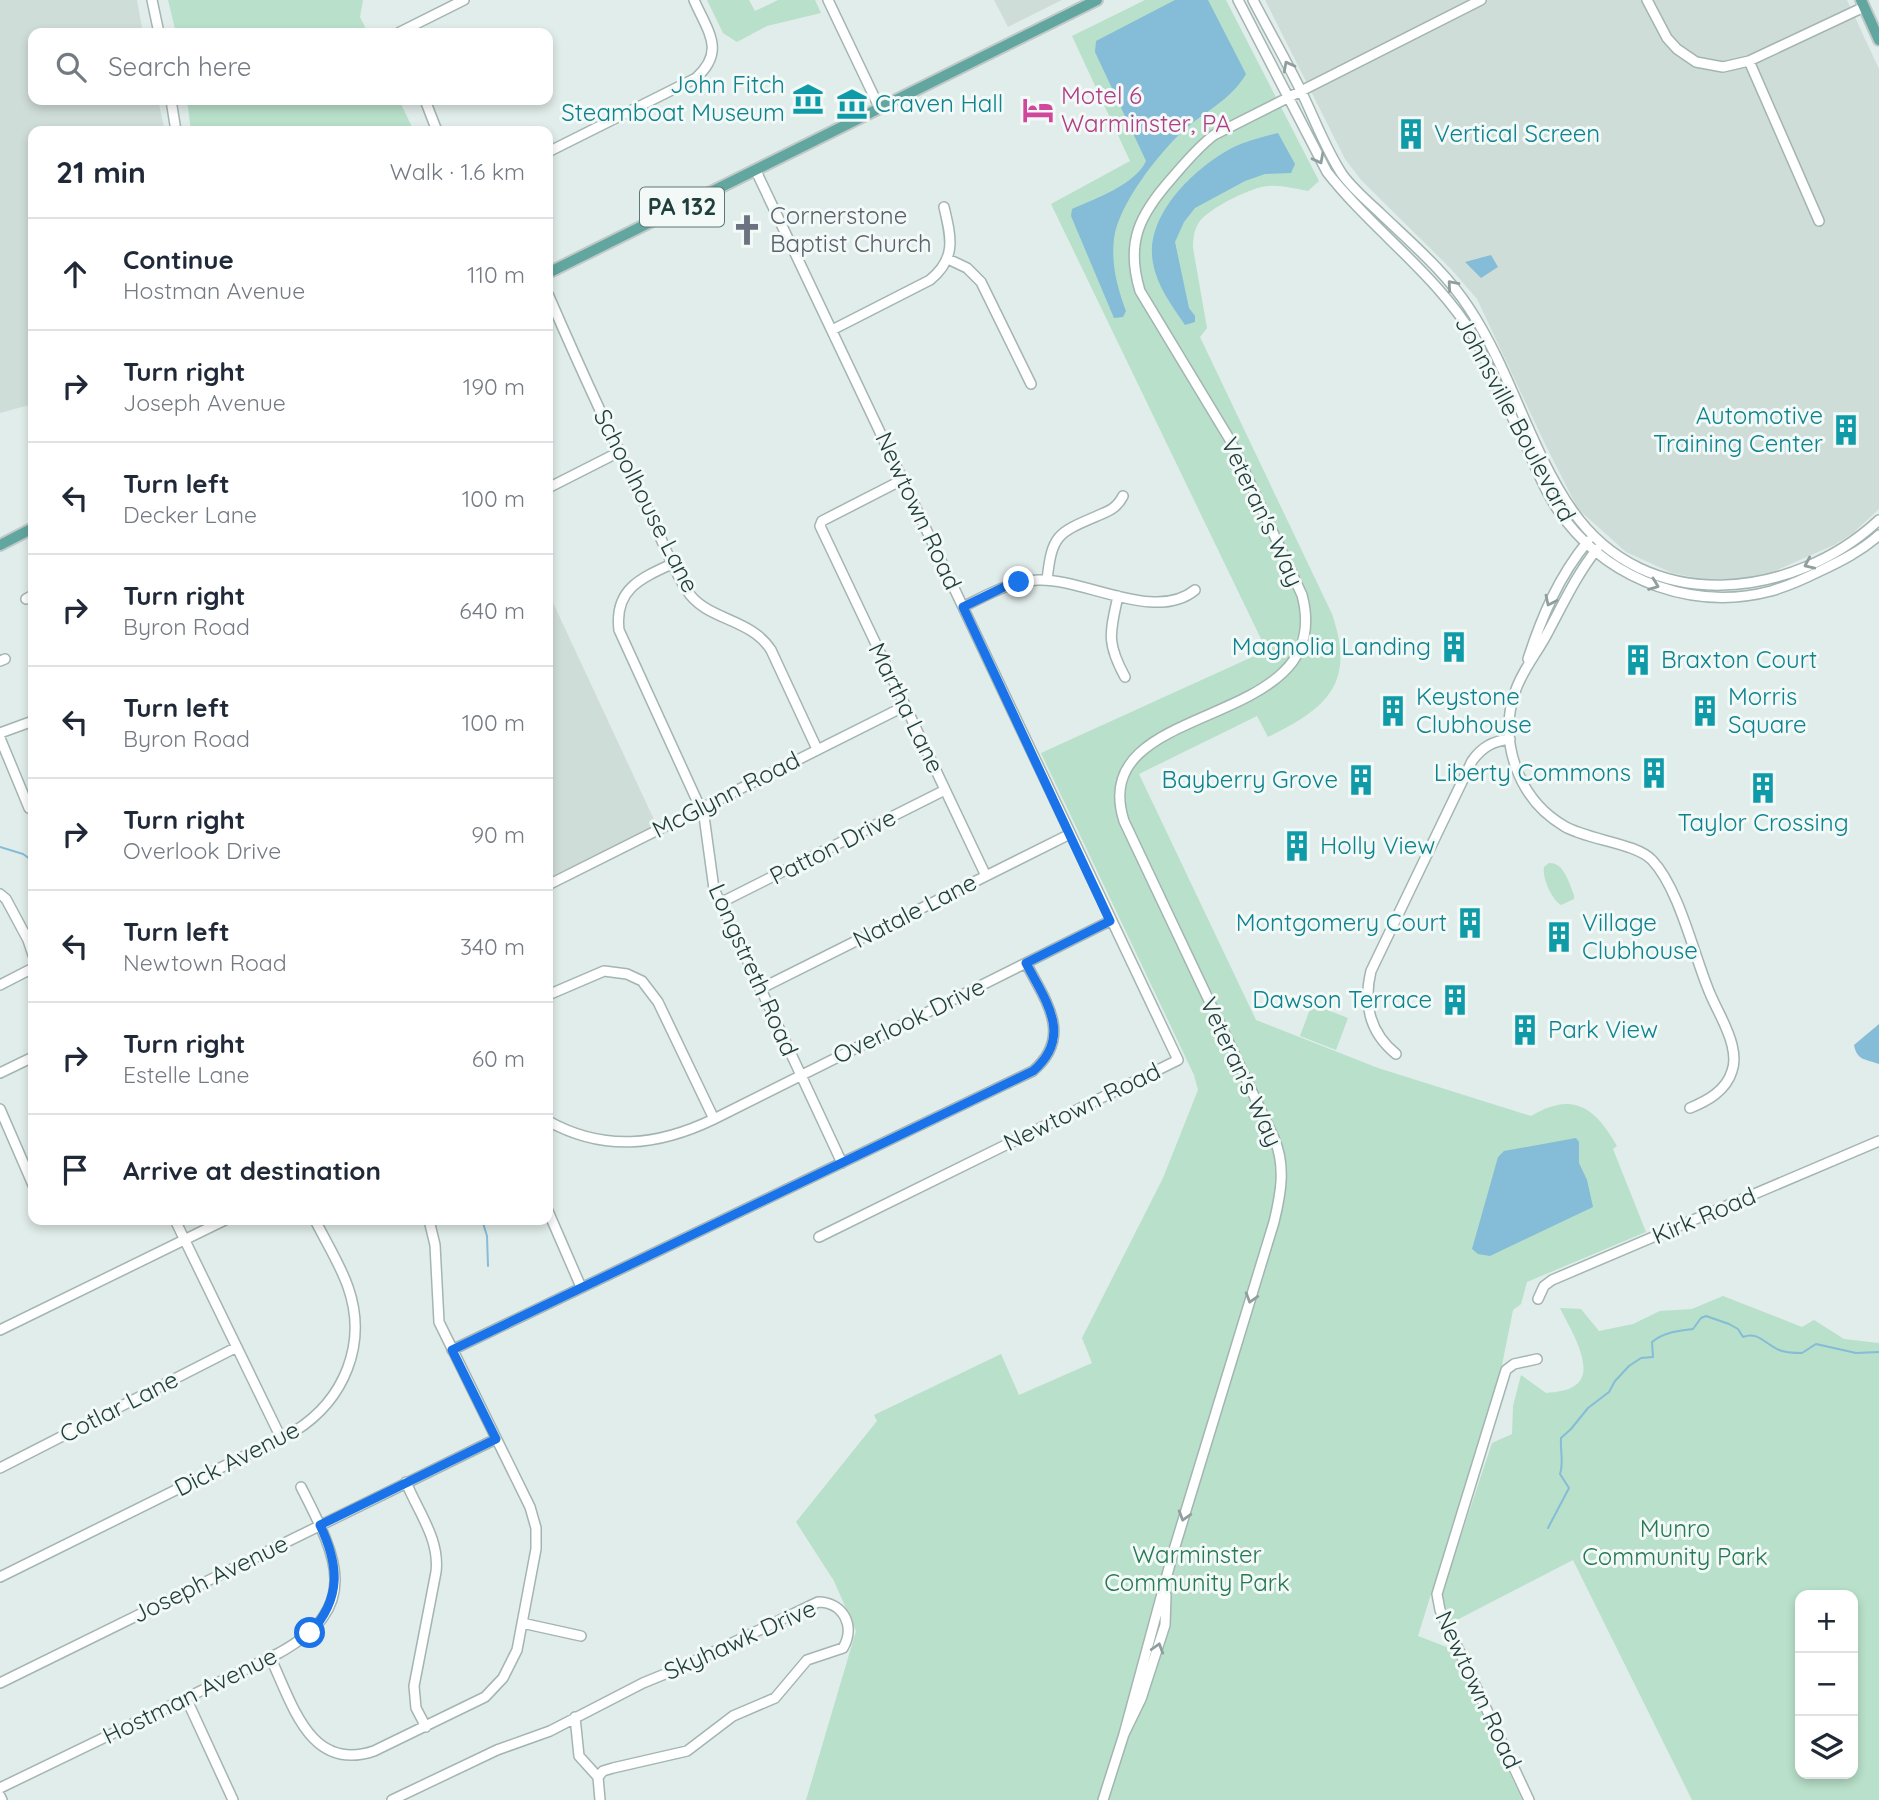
<!DOCTYPE html>
<html lang="en">
<head>
<meta charset="utf-8">
<style>
	body { margin:0; font-family:Quicksand,sans-serif; background:#f2f2f3; color:#1f2937 }
	.controls { position:absolute; right:21px; bottom:21px; display:grid; overflow:hidden; border-radius:14px; box-shadow:0 4px 10px #0003 }
	.controls button { width:63px; height:63px; display:grid; place-items:center; padding:0; border:0; border-bottom:2px solid #e0e1e3; background:#fff; color:#1f2937; font:35px sans-serif }
	.stop { position:absolute; width:21px; height:21px; margin:-16px; border:5px solid #1a73e8; border-radius:50%; background:#fff }
	.stop.end { background:#1a73e8; border-color:#fff; box-shadow:0 2px 7px #0008 }
	.list { margin:0; padding:0; list-style:none }
	h2 { display:flex; justify-content:space-between; align-items:center; height:91px; margin:0; padding:0 28px; font-size:30px }
	h2 small { font-size:23px; font-weight:400; color:#747a83 }
	.list li { display:grid; grid-template-columns:46px 1fr auto; gap:21px; align-items:center; box-sizing:border-box; height:112px; padding:0 28px; border-top:2px solid #e0e1e3 }
	.list b { display:block; font-size:26px; white-space:nowrap }
	.list p { margin:0; font-size:23px; white-space:nowrap; color:#747a83 }
	.list em { font-size:23px; font-style:normal; color:#747a83 }
	.icon { flex:none; width:38px; height:38px; fill:none; stroke:currentColor; stroke-width:2; stroke-linecap:round; stroke-linejoin:round }
	.map { position:relative; flex:none; width:1879px; height:1800px; overflow:hidden }
	.search { position:absolute; background:#fff; box-shadow:0 4px 10px #0003; left:28px; top:28px; width:525px; height:77px; display:flex; align-items:center; gap:18px; box-sizing:border-box; padding:0 24px; border-radius:14px; color:#747a83; font-size:26px }
	.panel { position:absolute; background:#fff; box-shadow:0 4px 10px #0003; left:28px; top:126px; width:525px; height:1099px; border-radius:14px }
	.map>svg:first-child { display:block }
	.built { fill:#cfddd9 }
	.green { fill:#b8e0ca; fill-rule:evenodd }
	.water { fill:#85bcd7 }
	.lines { fill:none; stroke-linecap:round; stroke-linejoin:round }
	.stream { stroke:#85bcd7; stroke-width:2 }
	.minor-casing { stroke:#a3b5b2; stroke-width:12 }
	.major-casing { stroke:#c1c9c8; stroke-width:14 }
	.minor { stroke:#fff; stroke-width:9 }
	.major { stroke:#62a6a0; stroke-width:10 }
	.oneway { stroke:#909f9e }
	.route { stroke:#1a73e8; stroke-width:9 }
	.labels { text-anchor:middle; stroke-width:6; stroke-linejoin:round; paint-order:stroke }
	.shield { fill:#f2f9f7; stroke:#5f7774; stroke-width:2 }
	.shield-label { font-size:23px; font-weight:bold; fill:#203f3c }
	.culture-label { font-size:24px; fill:#0d838f; stroke:#f2f9f7; text-anchor:start }
	.hotel-label { font-size:24px; fill:#b23c85; stroke:#f2f9f7; text-anchor:start }
	.worship-label { font-size:24px; fill:#5b616d; stroke:#f2f9f7; text-anchor:start }
	.street-label { font-size:24px; fill:#203f3c; stroke:#f2f9f7 }
	.park-label { font-size:24px; fill:#277955; stroke:#f2f9f7 }
</style>
</head>
<body>
<div class="map">
<svg width="1879" height="1800" viewBox="0 0 1879 1800">
	<rect width="100%" height="100%" fill="#e1edea"/>
	<path class="built" d="M0,0h137l6,33h-110v67h125l7,31h-132v273l-33,9z
		M994,0h68l-54,27z
		M1265,0h582l32,69v440l-27,25 -18,11 -66,29 -17,3 -18,3 -36,-2 -25,-5 -46,-21 -48,-43 -32,-63 -69,-147 -26,-30 -90,-89 -16,-21z
		M548,592l109,234 -109,52z"/>
	<path class="green" d="M168,0h195l-3,17 8,16h-192z
		M707,0h42l6,11 23,-11h37l6,13 -54,13 -30,16 -14,-9z
		M1145,0h81l93,181 -11,10c-12,-2 -26,-6 -39,-5 -16,0 -59,22 -69,35 -6,8 -7,17 -7,27l14,80 -7,9 132,277c24,70 -5,94 -64,123l-11,-21 -118,58 117,246 122,48 153,48c42,-25 64,-9 86,30l-4,3 33,83 -119,50 -6,22 -8,6 -11,55 -84,271 34,13 70,151h-716l50,-169 -22,-50 -38,-59 81,-101 -3,-6 127,-61 18,41 73,-32 -10,-25 81,-160 35,-88 -4,-15 -153,-322 222,-101v-9l-212,-439 79,-43 -58,-125z
		M187,100h212l15,31h-223z
		M1549,863c15,-1 20,20 25,32v4l-13,6c-9,-5 -19,-27 -17,-38z
		M1312,1004l36,14 -12,32 -36,-14z
		M1723,1296l79,31 12,-7 30,19 35,4v457h-187l-119,-240 -124,64 -7,-31 50,-150 20,-9 1,-28 8,-31 25,18c10,-1 23,-2 31,-9 19,-16 -9,-59 -17,-76l21,1 18,22 34,-7 27,-13 32,-2zM1800,1595h53v179h-53z"/>
	<path class="water" d="M1175,0h33l38,74c-15,26 -41,37 -63,57 -25,23 -64,73 -69,107 -3,26 3,49 12,73l-3,6 -9,1 -43,-102 1,-7c23,-10 64,-25 74,-48l-51,-109 1,-11z
		M1278,133l17,31 -4,9 -26,1 -20,7 -50,27 -11,14 -9,20 14,66 6,8v6l-10,3c-13,-19 -28,-39 -32,-62 -9,-47 41,-95 79,-115 14,-7 31,-11 46,-15z
		M1491,255l7,12 -17,11 -16,-16z
		M1879,1024v40c-13,-5 -22,-3 -25,-19z
		M1576,1138l3,4v21l8,17 6,27 -103,49 -12,-2 -6,-5 26,-92 6,-6z"/>
	<g class="lines">
		<path class="stream" d="M0,847l23,7 10,7
			M482,1220l5,16 1,30
			M1548,1528l21,-40 -9,-14c4,-12 0,-23 1,-36l10,-9 17,-21 21,-16 6,-11 14,-15 12,-8 12,-1 -1,-15c12,-10 26,-11 41,-13l8,-11 5,-2 23,8 9,5 5,8c15,-6 22,7 36,13 7,3 15,3 23,3l14,-9 40,9 23,-1"/>
		<defs>
			<path id="minor" d="M152,0l7,33
				M828,0l52,109
				M1238,0l89,172c46,59 110,102 149,168 16,35 33,71 50,106 12,26 22,53 40,75 48,61 129,90 205,70 17,-5 33,-12 49,-20 21,-10 41,-20 59,-36
				M1253,0c16,31 34,62 49,93 13,27 24,57 40,81 10,14 24,26 37,38 31,30 66,59 90,96 42,63 60,140 103,202 74,107 221,90 307,10
				M1647,0l20,38 10,11 19,13 27,5 26,-6 115,-54
				M398,33l66,-33
				M1749,61l70,160
				M171,100l5,31
				M425,100l12,31
				M548,152l148,-74c30,-27 12,-46 -2,-78
				M756,171l422,889 -359,177
				M948,259l19,9 14,14 50,102
				M548,294c32,74 65,146 101,218 12,25 22,54 37,77 19,32 64,28 85,61l46,99
				M832,330l98,-50c27,-22 21,-43 14,-73
				M902,480l-80,41 -2,5 166,350
				M548,488l71,-36
				M1597,549c-20,25 -34,55 -49,83 -10,20 -26,38 -33,60 -17,49 3,107 49,134 23,14 72,17 88,34 26,27 41,91 55,126 7,20 20,38 25,59 2,8 3,18 0,26 -6,20 -25,30 -42,37
				M674,563c-33,15 -60,26 -55,67l85,186 10,73 128,274
				M1047,580c5,-45 10,-47 50,-64 12,-5 20,-8 26,-20
				M1118,596c-8,37 -12,46 7,81
				M26,599l7,-4
				M963,607c24,-12 47,-26 75,-27 46,-2 117,43 157,10
				M1528,659c14,-43 31,-83 60,-118
				M0,661l5,-2
				M0,733l33,-12
				M0,738l29,70 4,-1
				M548,885l357,-179
				M0,894l6,5 22,41 5,15
				M720,903l225,-113
				M0,985l33,-17
				M760,989l310,-155
				M548,995l56,-24 23,3 15,7 16,21 56,117
				M1396,1054c-27,-22 -33,-50 -25,-83l101,-210c10,-14 21,-20 38,-22
				M0,1073l33,-16
				M0,1109l33,76
				M548,1121c56,31 110,25 166,-2l396,-198
				M548,1211l33,76
				M175,1220l106,218
				M1538,1299l6,-13 8,-6 327,-139
				M0,1330l225,-110
				M452,1350l581,-279c41,-35 12,-71 -7,-108
				M0,1468l237,-121
				M406,1482c12,30 34,57 30,90l-22,114 2,22 10,19
				M0,1577l295,-146c49,-31 73,-87 53,-144 -8,-23 -22,-45 -33,-67
				M522,1623l59,13
				M270,1657c22,45 39,116 104,94l111,-54 18,-19 14,-28 19,-101v-21l-6,-21 -91,-185 -4,-77 -6,-25
				M0,1683l496,-244
				M186,1698l47,102
				M575,1717l4,39 19,21 2,23
				M1124,1734l49,-181 101,-331c7,-29 12,-56 0,-84l-150,-317c-40,-125 215,-87 178,-226l-72,-155 -90,-149c-15,-49 0,-77 32,-113 13,-15 26,-31 42,-43l267,-135
				M0,1788l279,-135c85,-47 57,-97 22,-166
				M0,1796l2,4
				M392,1800l105,-50 53,-19 93,-48 39,-16 136,-65c25,0 38,24 25,46l-36,12 -32,38 -42,18 -46,35 -74,17 -10,3 -5,6
				M1103,1800l21,-66 17,-35 24,-74 1,-30
				M1529,1800l-89,-190 -3,-16 69,-224 8,-6 23,-5"/>
			<path id="major" d="M1861,0l18,40
				M548,273l549,-273
				M0,545l33,-17"/>
		</defs>
		<use href="#minor" class="minor-casing"/>
		<use href="#major" class="major-casing"/>
		<use href="#minor" class="minor"/>
		<use href="#major" class="major"/>
	</g>
	<defs><path id="oneway-chevron" d="M-2-3.5L2.5 0L-2 3.5" fill="none" stroke-width="1.6" stroke-linecap="round" stroke-linejoin="round" transform="scale(1.75)"/></defs>
	<g class="oneway">
		<use href="#oneway-chevron" transform="translate(1288 66) rotate(-118)"/>
		<use href="#oneway-chevron" transform="translate(1319 159) rotate(62)"/>
		<use href="#oneway-chevron" transform="translate(1452 285) rotate(-131)"/>
		<use href="#oneway-chevron" transform="translate(1809 564) rotate(156)"/>
		<use href="#oneway-chevron" transform="translate(1654 585) rotate(21)"/>
		<use href="#oneway-chevron" transform="translate(1550 601) rotate(116)"/>
		<use href="#oneway-chevron" transform="translate(1251 1298) rotate(107)"/>
		<use href="#oneway-chevron" transform="translate(1184 1516) rotate(107)"/>
		<use href="#oneway-chevron" transform="translate(1158 1648) rotate(-73)"/>
	</g>
	<g class="lines">
		<path class="route" d="M310,1633c32,-35 29,-68 10,-108l176,-86 -44,-89 581,-279c41,-35 12,-71 -7,-108l84,-42 -147,-314 41,-20 15,-5"/>
	</g>
	<defs>
		<symbol id="museum-bare" viewBox="-9 -9 18 18"><path d="M0-6L6-3V-2H-6V-3ZM-5-1h2V3h-2ZM-1-1h2V3h-2ZM3-1h2V3H3ZM-6 4H6V6H-6Z" fill="#0f9aa8" stroke="#f2f9f7" stroke-width="2.5" paint-order="stroke"/></symbol>
		<symbol id="hotel-bare" viewBox="-9 -9 18 18"><path d="M-6-4.5h1.5V1H6V5H4.5V3h-9V5H-6ZM-4 0a1.8 1.8 0 1 1 3.6 0ZM.5 0V-2.5h3Q6-2.5 6 0Z" fill="#d1479c" stroke="#f2f9f7" stroke-width="2.5" paint-order="stroke"/></symbol>
		<symbol id="building-bare" viewBox="-9 -9 18 18"><path d="M-4-6H4V6H1V3H-1V6H-4ZM-2.5-4.3h1.7v1.8h-1.7ZM.8-4.3h1.7v1.8H.8ZM-2.5-1h1.7V.8h-1.7ZM.8-1h1.7V.8H.8Z" fill="#0f9aa8" stroke="#f2f9f7" stroke-width="2.5" paint-order="stroke"/></symbol>
		<symbol id="church-bare" viewBox="-9 -9 18 18"><path d="M-1.2-6h2.4v3.5h3.3v2.4h-3.3V6h-2.4V-.1h-3.3v-2.4h3.3Z" fill="#6b7280" stroke="#f2f9f7" stroke-width="2.5" paint-order="stroke"/></symbol>
	</defs>
	<g fill-rule="evenodd">
		<use href="#museum-bare" x="786" y="77" width="44" height="44"/>
		<use href="#museum-bare" x="830" y="82" width="44" height="44"/>
		<use href="#hotel-bare" x="1016" y="88" width="44" height="44"/>
		<use href="#building-bare" x="1389" y="112" width="44" height="44"/>
		<use href="#church-bare" x="725" y="208" width="44" height="44"/>
		<use href="#building-bare" x="1824" y="408" width="44" height="44"/>
		<use href="#building-bare" x="1432" y="625" width="44" height="44"/>
		<use href="#building-bare" x="1616" y="638" width="44" height="44"/>
		<use href="#building-bare" x="1371" y="689" width="44" height="44"/>
		<use href="#building-bare" x="1683" y="689" width="44" height="44"/>
		<use href="#building-bare" x="1632" y="751" width="44" height="44"/>
		<use href="#building-bare" x="1339" y="758" width="44" height="44"/>
		<use href="#building-bare" x="1741" y="766" width="44" height="44"/>
		<use href="#building-bare" x="1275" y="824" width="44" height="44"/>
		<use href="#building-bare" x="1448" y="901" width="44" height="44"/>
		<use href="#building-bare" x="1537" y="915" width="44" height="44"/>
		<use href="#building-bare" x="1433" y="978" width="44" height="44"/>
		<use href="#building-bare" x="1503" y="1008" width="44" height="44"/>
	</g>
	<g class="labels">
		<rect class="shield" x="640" y="187.5" width="84" height="39" rx="5"/>
		<g class="shield-label">
			<text x="682" y="215">PA 132</text>
		</g>
		<g class="culture-label">
			<text x="785" y="93" text-anchor="end">John Fitch<tspan x="785" dy="28">Steamboat Museum</tspan></text>
			<text x="875" y="112">Craven Hall</text>
			<text x="1434" y="142">Vertical Screen</text>
			<text x="1823" y="424" text-anchor="end">Automotive<tspan x="1823" dy="28">Training Center</tspan></text>
			<text x="1431" y="655" text-anchor="end">Magnolia Landing</text>
			<text x="1661" y="668">Braxton Court</text>
			<text x="1416" y="705">Keystone<tspan x="1416" dy="28">Clubhouse</tspan></text>
			<text x="1728" y="705">Morris<tspan x="1728" dy="28">Square</tspan></text>
			<text x="1631" y="781" text-anchor="end">Liberty Commons</text>
			<text x="1338" y="788" text-anchor="end">Bayberry Grove</text>
			<text x="1763" y="831" text-anchor="middle">Taylor Crossing</text>
			<text x="1320" y="854">Holly View</text>
			<text x="1447" y="931" text-anchor="end">Montgomery Court</text>
			<text x="1582" y="931">Village<tspan x="1582" dy="28">Clubhouse</tspan></text>
			<text x="1432" y="1008" text-anchor="end">Dawson Terrace</text>
			<text x="1548" y="1038">Park View</text>
		</g>
		<g class="hotel-label">
			<text x="1061" y="104">Motel 6<tspan x="1061" dy="28">Warminster, PA</tspan></text>
		</g>
		<g class="worship-label">
			<text x="770" y="224">Cornerstone<tspan x="770" dy="28">Baptist Church</tspan></text>
		</g>
		<g class="street-label">
			<text transform="translate(1515 419) rotate(62)" y="8">Johnsville Boulevard</text>
			<text transform="translate(646 501) rotate(63)" y="8">Schoolhouse Lane</text>
			<text transform="translate(918 511) rotate(65)" y="8">Newtown Road</text>
			<text transform="translate(1262 512) rotate(65)" y="8">Veteran's Way</text>
			<text transform="translate(906 708) rotate(64)" y="8">Martha Lane</text>
			<text transform="translate(726 795) rotate(-27)" y="8">McGlynn Road</text>
			<text transform="translate(833 847) rotate(-27)" y="8">Patton Drive</text>
			<text transform="translate(915 911) rotate(-27)" y="8">Natale Lane</text>
			<text transform="translate(753 970) rotate(66)" y="8">Longstreth Road</text>
			<text transform="translate(909 1021) rotate(-26)" y="8">Overlook Drive</text>
			<text transform="translate(1241 1072) rotate(65)" y="8">Veteran's Way</text>
			<text transform="translate(1082 1107) rotate(-26)" y="8">Newtown Road</text>
			<text transform="translate(1704 1216) rotate(-23)" y="8">Kirk Road</text>
			<text transform="translate(119 1407) rotate(-27)" y="8">Cotlar Lane</text>
			<text transform="translate(237 1459) rotate(-27)" y="8">Dick Avenue</text>
			<text transform="translate(210 1579) rotate(-26)" y="8">Joseph Avenue</text>
			<text transform="translate(740 1640) rotate(-24)" y="8">Skyhawk Drive</text>
			<text transform="translate(1478 1690) rotate(65)" y="8">Newtown Road</text>
			<text transform="translate(190 1696) rotate(-26)" y="8">Hostman Avenue</text>
		</g>
		<g class="park-label">
			<text x="1675" y="1537">Munro<tspan x="1675" dy="28">Community Park</tspan></text>
			<text x="1197" y="1563">Warminster<tspan x="1197" dy="28">Community Park</tspan></text>
		</g>
	</g>
</svg>
<div class="controls">
<button>+</button>
<button>−</button>
<button><svg class="icon" aria-label="layers" viewBox="0 0 24 24"><path d="M12 4l9 5-9 5-9-5zM3 14l9 5 9-5"/></svg></button>
</div>
<div class="stop" style="left:310px;top:1633px"></div>
<div class="stop end" style="left:1019px;top:582px"></div>
<div class="search"><svg class="icon" aria-label="search" viewBox="0 0 24 24"><circle cx="10" cy="10" r="6"/><path d="M15 15l6 6"/></svg>Search here</div>
<section class="panel">
<h2>21 min<small>Walk · 1.6 km</small></h2>
<ul class="list">
<li><svg class="icon" aria-label="ahead" viewBox="0 0 24 24"><path d="M12 20V5M6 11l6-6 6 6"/></svg><div><b>Continue</b><p>Hostman Avenue</p></div><em>110 m</em></li>
<li><svg class="icon" aria-label="right" viewBox="0 0 24 24"><path d="M7 20v-9h11M14 6l5 5-5 5"/></svg><div><b>Turn right</b><p>Joseph Avenue</p></div><em>190 m</em></li>
<li><svg class="icon" aria-label="left" viewBox="0 0 24 24"><path d="M17 20v-9H6M10 6l-5 5 5 5"/></svg><div><b>Turn left</b><p>Decker Lane</p></div><em>100 m</em></li>
<li><svg class="icon" aria-label="right" viewBox="0 0 24 24"><path d="M7 20v-9h11M14 6l5 5-5 5"/></svg><div><b>Turn right</b><p>Byron Road</p></div><em>640 m</em></li>
<li><svg class="icon" aria-label="left" viewBox="0 0 24 24"><path d="M17 20v-9H6M10 6l-5 5 5 5"/></svg><div><b>Turn left</b><p>Byron Road</p></div><em>100 m</em></li>
<li><svg class="icon" aria-label="right" viewBox="0 0 24 24"><path d="M7 20v-9h11M14 6l5 5-5 5"/></svg><div><b>Turn right</b><p>Overlook Drive</p></div><em>90 m</em></li>
<li><svg class="icon" aria-label="left" viewBox="0 0 24 24"><path d="M17 20v-9H6M10 6l-5 5 5 5"/></svg><div><b>Turn left</b><p>Newtown Road</p></div><em>340 m</em></li>
<li><svg class="icon" aria-label="right" viewBox="0 0 24 24"><path d="M7 20v-9h11M14 6l5 5-5 5"/></svg><div><b>Turn right</b><p>Estelle Lane</p></div><em>60 m</em></li>
<li><svg class="icon" aria-label="arrive" viewBox="0 0 24 24"><path d="M6 21V4h12l-3 4 3 4H6"/></svg><div><b>Arrive at destination</b></div></li>
</ul>
</section>
</div>
</body>
</html>
